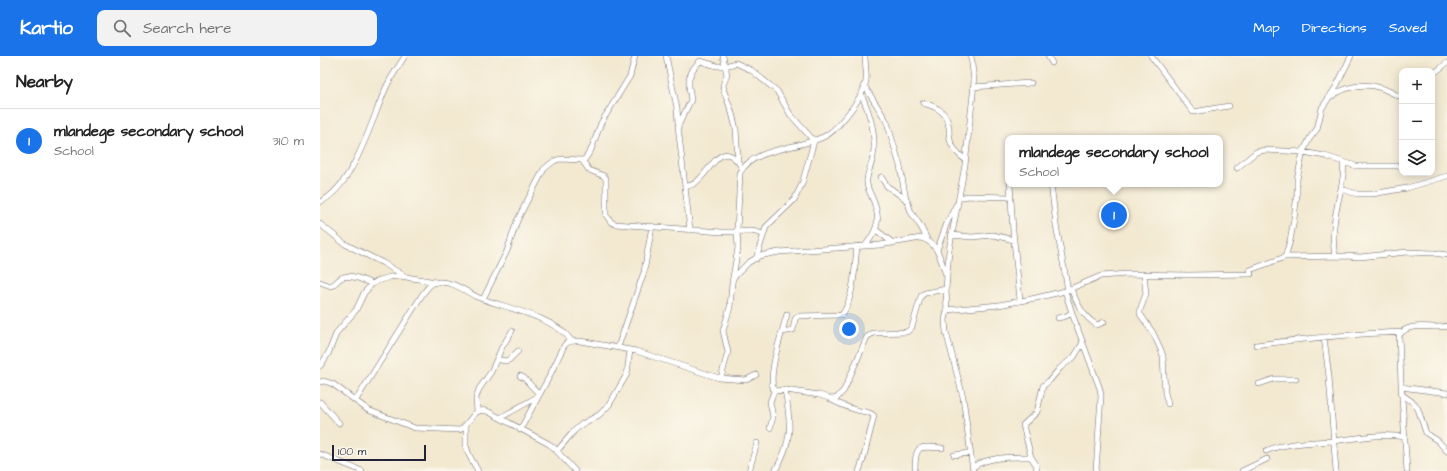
<!DOCTYPE html>
<html lang="en">
<head>
<meta charset="utf-8">
<style>
	body { margin:0; font-family:"Architects Daughter",sans-serif; background:#f2f2f2; color:#222 }
	.controls { position:absolute; right:12px; top:12px; display:grid; overflow:hidden; border-radius:8px; box-shadow:0 2px 10px #0003 }
	.controls button { width:36px; height:36px; display:grid; place-items:center; padding:0; border:0; border-bottom:1px solid #e0e0e0; background:#fff; color:#222; font:20px sans-serif }
	.scale { position:absolute; left:12px; bottom:10px; width:94px; box-sizing:border-box; padding-left:4px; border:2px solid #22223b; border-top:0; font-size:11px; line-height:14px; white-space:nowrap; color:#22223b; -webkit-text-stroke:3px #fbf7ec; paint-order:stroke }
	.you { position:absolute; left:529px; top:273px; width:14px; height:14px; margin:-10px; border:3px solid #fff; border-radius:50%; background:#1a73e8; box-shadow:0 0 0 6px #1a73e833 }
	.badge { display:grid; place-items:center; width:26px; height:26px; border-radius:50%; background:#1a73e8; color:#fff; font-size:13px; font-weight:700 }
	.pin { position:absolute; translate:-50% -50%; border:2px solid #fff; box-shadow:0 1px 4px #0006 }
	.popup { position:absolute; left:685px; top:79px; width:218px; height:52px; box-sizing:border-box; display:grid; place-content:center; border-radius:8px; background:#fff; filter:drop-shadow(0 1px 3px #0005); font-size:13px; white-space:nowrap; color:#767676 }
	.popup b { font-size:15px; color:#222 }
	.popup::after { content:''; position:absolute; left:50%; top:100%; margin-left:-8px; border:8px solid transparent; border-top-color:#fff }
	.list { margin:0; padding:0; list-style:none }
	h2 { display:flex; justify-content:space-between; align-items:center; height:52px; margin:0; padding:0 16px; font-size:17px }
	h2 small { font-size:13px; font-weight:400; color:#767676 }
	.list li { display:grid; grid-template-columns:26px 1fr auto; gap:12px; align-items:center; box-sizing:border-box; height:64px; padding:0 16px; border-top:1px solid #e0e0e0 }
	.list b { display:block; font-size:15px; white-space:nowrap }
	.list p { margin:0; font-size:13px; white-space:nowrap; color:#767676 }
	.list em { font-size:13px; font-style:normal; color:#767676 }
	.icon { flex:none; width:22px; height:22px; fill:none; stroke:currentColor; stroke-width:2; stroke-linecap:round; stroke-linejoin:round }
	.map { position:relative; flex:none; width:1127px; height:415px; overflow:hidden }
	header { display:flex; align-items:center; gap:24px; box-sizing:border-box; height:56px; padding:0 20px; background:#1a73e8; color:#fff }
	header strong { font-size:19px }
	nav { display:flex; gap:22px; margin-inline-start:auto; font-size:14px }
	.search { width:280px; height:36px; background:#f2f2f2; display:flex; align-items:center; gap:10px; box-sizing:border-box; padding:0 14px; border-radius:8px; color:#767676; font-size:15px }
	main { display:flex }
	aside { flex:1; background:#fff }
	.map>svg:first-child { display:block }
	.lines { fill:none; stroke-linecap:round; stroke-linejoin:round }
	.street-casing { stroke:#6b6870; stroke-width:6 }
	.street { stroke:#fff; stroke-width:5 }
</style>
</head>
<body>
<header>
<strong>Kartio</strong>
<div class="search"><svg class="icon" aria-label="search" viewBox="0 0 24 24"><circle cx="10" cy="10" r="6"/><path d="M15 15l6 6"/></svg>Search here</div>
<nav><a>Map</a><a>Directions</a><a>Saved</a></nav>
</header>
<main>
<aside>
<h2>Nearby<small></small></h2>
<ul class="list">
<li><span class="badge">1</span><div><b>mlandege secondary school</b><p>School</p></div><em>310 m</em></li>
</ul>
</aside>
<div class="map">
<svg width="1127" height="415" viewBox="0 0 1127 415">
	<rect width="100%" height="100%" fill="#fbf7ec"/>
	<filter id="ink" filterUnits="userSpaceOnUse"><feTurbulence type="fractalNoise" baseFrequency=".025" numOctaves="2"/><feDisplacementMap in="SourceGraphic" scale="8" xChannelSelector="R" yChannelSelector="G"/><feConvolveMatrix kernelMatrix="1 2 1 2 8 2 1 2 1" color-interpolation-filters="sRGB"/></filter>
	<filter id="wash" filterUnits="userSpaceOnUse"><feTurbulence type="fractalNoise" baseFrequency=".012" numOctaves="4" result="noise"/><feDisplacementMap in="SourceGraphic" scale="16" xChannelSelector="R" yChannelSelector="G"/><feGaussianBlur stdDeviation="0.9" result="paint"/><feColorMatrix in="noise" values="0 0 0 0 0 0 0 0 0 0 0 0 0 0 0 0 0 1.4 0 .05"/><feComposite in="paint" operator="in"/></filter>
	<g filter="url(#wash)">
		<rect width="100%" height="100%" fill="#f3e9d1"/>
	</g>
	<g filter="url(#ink)">
		<g class="lines">
			<defs>
				<path id="street" d="M346,0l11,52 1,15
					M403,0l4,19 -4,10 1,6 8,22 4,16 2,32
					M651,0l3,25 -1,13 -8,71 -16,85 -3,39 1,22 -2,9 1,12 17,65 10,74
					M728,0l4,7
					M831,0l42,56 36,-6
					M1112,19l15,-12
					M544,29l23,37 13,44 6,34
					M653,31l58,-4
					M541,38c9,19 16,41 12,63 -1,7 -6,16 -6,23 -1,5 2,11 4,15 10,22 9,32 -6,51
					M1012,40c13,-9 33,-14 49,-8 7,2 14,7 21,9
					M603,47c15,4 24,9 26,25 0,5 0,10 2,15 3,7 9,13 15,17
					M262,104l7,10 15,6 2,3v36l5,7 4,2 107,8 30,-1 11,3
					M917,112l19,-16 9,-2 38,2 22,4 31,10h46
					M561,121l6,9 20,14 4,12 10,15 6,12
					M690,128l3,47 7,69
					M731,128l5,41 12,65
					M365,130c23,2 33,-58 57,-18
					M1021,133l16,5h15l35,-6 40,-12
					M639,142l9,-2 42,1
					M0,146c33,-15 51,-80 65,-112 5,-12 13,-23 20,-34
					M0,168l25,20 38,19 20,12
					M370,174l-12,-104 13,-26 -2,-13v-9l4,-9 7,-8 17,5h8l11,-3 15,7 26,21 13,23 24,27 -12,43 -8,16 -28,27 -10,32
					M556,174l17,13
					M631,179l21,2 21,-2 21,5
					M617,194l10,-27 9,-18
					M1015,200c-4,-21 0,-41 5,-63 2,-10 5,-21 3,-31
					M965,201l5,-16 4,-22 3,-25v-15l6,-27 7,-14 7,-9 5,-21 14,-21 15,-31
					M930,214l35,-13 61,-1 14,1 47,-5 27,1 13,2
					M824,219l2,19 -6,16v4l13,19 8,17 2,6 2,37 3,11
					M413,222l15,-15 11,-7 20,-4 101,-7 41,-7c17,4 20,23 25,37
					M0,226l11,4c4,-2 7,-6 10,-8 9,-5 23,2 31,6
					M751,233c6,14 12,28 26,36l7,-3
					M745,235l8,25 27,73 1,7 -5,75
					M163,243l24,-48 10,-30 8,-16 19,-36 10,-8 6,-2 22,1 3,-1 6,-9 10,-27 29,-47 5,-20
					M627,254l52,-5 37,-7 29,-7 36,-15 26,-2 62,1 62,-1
					M738,262l8,-2 6,-3
					M462,276l11,-2 2,-11 3,-3 44,-1c12,-17 13,-49 15,-69
					M1004,281l5,40 7,94
					M936,289c49,-7 97,-11 146,-13
					M298,291l26,-75 8,-46
					M177,303l8,2 4,-1 9,-9
					M0,310l8,-12 9,-22 19,-22 8,-17 7,-8 6,-4 13,-4 10,-1 36,6
					M200,320l4,2 15,16
					M401,322l7,-26 -5,-21 7,-24 2,-24 6,-35 -1,-17 3,-58c13,-26 61,-24 85,-37 9,-4 15,-13 22,-21 8,-10 17,-22 19,-34 1,-8 -1,-17 -1,-25
					M0,326l4,-1 9,3 35,26 47,18 45,2c11,-7 13,-23 27,-19l62,33 5,4 21,23
					M939,328l15,-5h22
					M1081,331l46,6
					M454,335c-7,-17 8,-58 13,-77
					M1081,338l13,9 4,6 8,24 12,8 9,10
					M510,343c8,5 17,8 26,11 6,2 14,1 18,6l-11,44 -4,11
					M36,344l66,-105c4,-5 8,-13 16,-13 15,-1 27,9 39,15 28,11 76,19 94,43
					M0,346l19,21
					M157,355l-1,-13 3,-9 12,-17 11,-25 10,-16
					M180,362l37,-21
					M146,369v21l3,9 9,16
					M450,372l3,-11 -3,-15 4,-11 12,-1 33,5 13,4 5,-1 7,-8 4,-9 19,-44 6,-4 34,-1 5,-5 9,-31 4,-3 21,-4
					M200,374l28,-51 16,-33c4,-6 9,-5 16,-5l56,10 83,27 27,2 10,-5
					M237,395l17,-20 8,-7 17,-9 10,-10 18,-31 3,-24
					M946,395c15,-8 50,-9 68,-10 23,-3 47,-8 71,-4
					M0,398l42,17
					M634,399l16,-2
					M653,411c16,-11 39,-10 58,-10
					M429,415l8,-28
					M455,415c18,-30 16,-48 10,-81
					M595,415c0,-26 3,-25 27,-23
					M716,415l1,-5 -6,-9 -8,-32 14,-13 6,-26 7,-6 10,-12 14,-11 8,-13
					M922,415l25,-12
					M1087,415l-6,-88 -2,-47c9,-16 34,-6 48,-10"/>
			</defs>
			<use href="#street" class="street-casing"/>
			<use href="#street" class="street"/>
		</g>
	</g>
</svg>
<div class="controls">
<button>+</button>
<button>−</button>
<button><svg class="icon" aria-label="layers" viewBox="0 0 24 24"><path d="M12 4l9 5-9 5-9-5zM3 14l9 5 9-5"/></svg></button>
</div>
<div class="scale">100 m</div>
<div class="you"></div>
<div class="pin badge" style="left:794px;top:159px">1</div>
<div class="popup"><b>mlandege secondary school</b>School</div>
</div>
</main>
</body>
</html>
